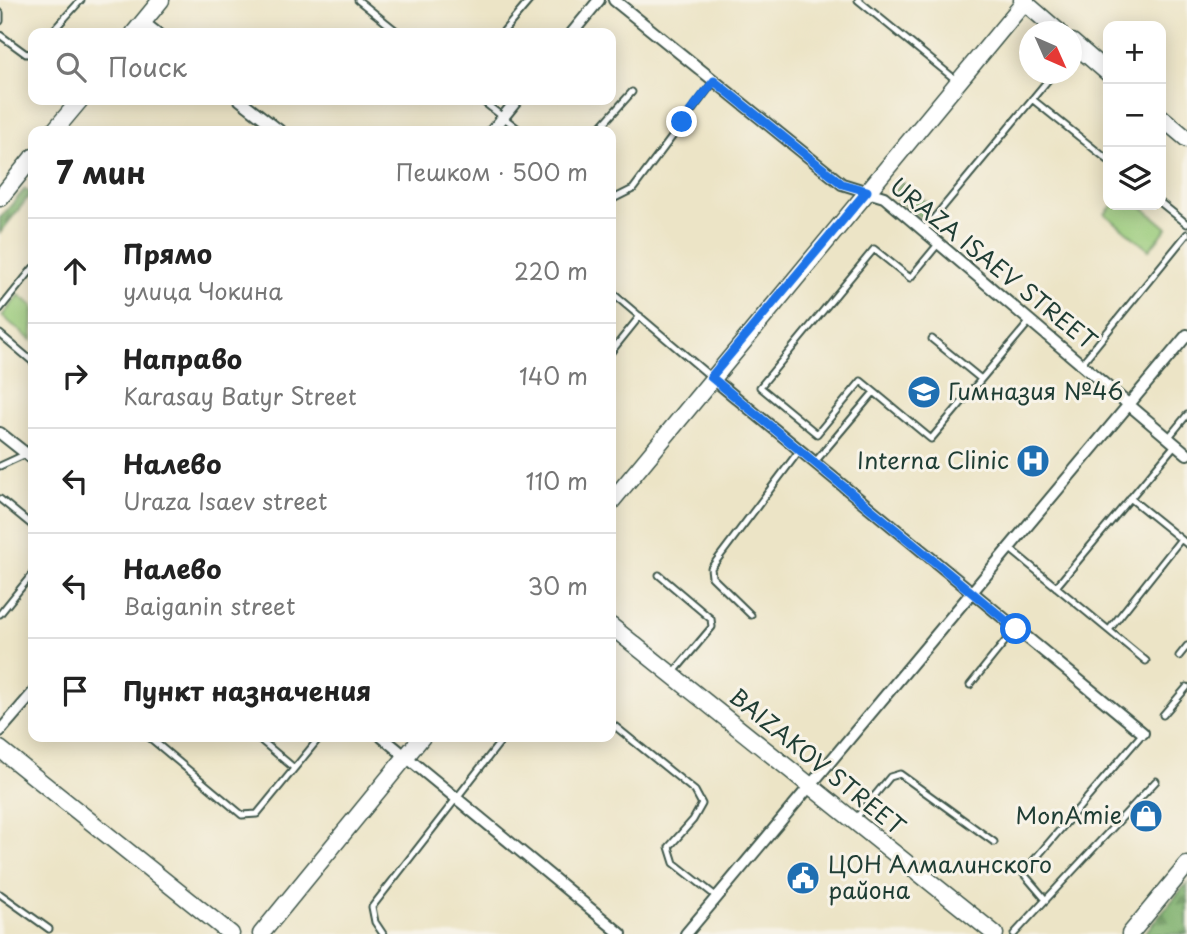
<!DOCTYPE html>
<html lang="ru">
<head>
<meta charset="utf-8">
<style>
	body { margin:0; font-family:"Playpen Sans",sans-serif; background:#f2f2f2; color:#222 }
	.controls { position:absolute; right:21px; top:21px; display:grid; overflow:hidden; border-radius:14px; box-shadow:0 4px 18px #0003 }
	.controls button { width:63px; height:63px; display:grid; place-items:center; padding:0; border:0; border-bottom:2px solid #e0e0e0; background:#fff; color:#222; font:35px sans-serif }
	.compass { position:absolute; left:1019px; top:21px; width:63px; height:63px; border-radius:50%; background:#fff; box-shadow:0 4px 18px #0003; rotate:135deg }
	.stop { position:absolute; width:21px; height:21px; margin:-16px; border:5px solid #1a73e8; border-radius:50%; background:#fff }
	.stop.end { background:#1a73e8; border-color:#fff; box-shadow:0 2px 7px #0008 }
	.list { margin:0; padding:0; list-style:none }
	h2 { display:flex; justify-content:space-between; align-items:center; height:91px; margin:0; padding:0 28px; font-size:30px }
	h2 small { font-size:23px; font-weight:400; color:#767676 }
	.list li { display:grid; grid-template-columns:46px 1fr auto; gap:21px; align-items:center; box-sizing:border-box; height:105px; padding:0 28px; border-top:2px solid #e0e0e0 }
	.list b { display:block; font-size:26px; white-space:nowrap }
	.list p { margin:0; font-size:23px; white-space:nowrap; color:#767676 }
	.list em { font-size:23px; font-style:normal; color:#767676 }
	.icon { flex:none; width:38px; height:38px; fill:none; stroke:currentColor; stroke-width:2; stroke-linecap:round; stroke-linejoin:round }
	.map { position:relative; flex:none; width:1187px; height:934px; overflow:hidden }
	.search { position:absolute; background:#fff; box-shadow:0 4px 18px #0003; left:28px; top:28px; width:588px; height:77px; display:flex; align-items:center; gap:18px; box-sizing:border-box; padding:0 24px; border-radius:14px; color:#767676; font-size:26px }
	.panel { position:absolute; background:#fff; box-shadow:0 4px 18px #0003; left:28px; top:126px; width:588px; height:616px; border-radius:14px }
	.map>svg:first-child { display:block }
	.forest { fill:url(#forest-firs); stroke:#4c764e; stroke-width:2 }
	.green { fill:#99ca79; stroke:#5c8456; stroke-width:2 }
	.lines { fill:none; stroke-linecap:round; stroke-linejoin:round }
	.lane-casing { stroke:#3e564a; stroke-width:9 }
	.street-casing { stroke:#3e564a; stroke-width:14 }
	.secondary-casing { stroke:#3e564a; stroke-width:19 }
	.lane { stroke:#fff; stroke-width:5 }
	.street { stroke:#fff; stroke-width:10 }
	.secondary { stroke:#fff; stroke-width:16 }
	.route { stroke:#1a73e8; stroke-width:9 }
	.labels { text-anchor:middle; stroke-width:6; stroke-linejoin:round; paint-order:stroke }
	.street-label { font-size:23px; fill:#1f3d34; stroke:#f7f3e8 }
	.poi-label { font-size:23px; fill:#1f3d34; stroke:#f7f3e8; text-anchor:start }
</style>
</head>
<body>
<div class="map">
<svg width="1187" height="934" viewBox="0 0 1187 934">
	<defs>
		<pattern id="forest-firs" width="22" height="20" patternUnits="userSpaceOnUse" patternTransform="scale(1.75)"><rect width="22" height="20" fill="#7aae69"/><path d="M5 1l3.5 6h-7zM16 11l3.5 6h-7z" fill="#638f57"/></pattern>
	</defs>
	<rect width="100%" height="100%" fill="#f7f3e8"/>
	<filter id="ink" filterUnits="userSpaceOnUse"><feTurbulence type="fractalNoise" baseFrequency=".0143" numOctaves="2"/><feDisplacementMap in="SourceGraphic" scale="14" xChannelSelector="R" yChannelSelector="G"/><feConvolveMatrix kernelMatrix="1 2 1 2 8 2 1 2 1" color-interpolation-filters="sRGB"/></filter>
	<filter id="wash" filterUnits="userSpaceOnUse"><feTurbulence type="fractalNoise" baseFrequency=".00686" numOctaves="4" result="noise"/><feDisplacementMap in="SourceGraphic" scale="28" xChannelSelector="R" yChannelSelector="G"/><feGaussianBlur stdDeviation="1.57" result="paint"/><feColorMatrix in="noise" values="0 0 0 0 0 0 0 0 0 0 0 0 0 0 0 0 0 1.4 0 .05"/><feComposite in="paint" operator="in"/></filter>
	<g filter="url(#wash)">
		<rect width="100%" height="100%" fill="#ece4c6"/>
		<path class="forest" d="M902,182l29,24 -10,12 -29,-24z
			M25,189l6,5 -31,39v-15z
			M1187,883v51h-43z"/>
		<path class="green" d="M1113,205h27l27,23 -18,22 -44,-36z
			M19,295l14,11 -1,35 -30,-25z"/>
	</g>
	<g filter="url(#ink)">
		<g class="lines">
			<defs>
				<path id="lane" d="M358,0l41,33
					M858,0l98,80
					M0,13v8
					M51,33l30,-33
					M502,33l28,-33
					M0,35l26,19 7,-1
					M1032,99l76,61
					M481,100l40,31
					M597,131l35,-39
					M611,200l22,-11 81,-108
					M1161,203l26,21
					M924,230l129,-156
					M939,243l-29,35 -36,-29 -114,138 57,47 44,-53 70,58 100,-119
					M611,292l100,85
					M0,309l33,-41
					M0,334l33,28
					M932,339l49,40
					M611,352l29,-36
					M1082,363l105,-129
					M1169,437l18,-22
					M815,462l59,-70
					M0,466l26,-12 7,-9
					M1130,498l57,46
					M0,499l33,27
					M1009,548l137,113
					M659,575l52,44 1,8 -38,45
					M1056,587l119,-142
					M0,614l33,-41
					M751,615l-39,-38 -1,-9 88,-117
					M1109,630l72,-91
					M1179,656l8,-10
					M970,685l45,-56
					M1163,715l24,-28
					M611,723l84,68 7,13 -9,16 -24,27 5,16 43,34
					M149,737l93,78 15,-1 63,-77
					M257,737l37,31
					M856,818l34,-41 10,-3 94,68
					M0,894l49,35
					M1046,900l-23,-27 120,-140
					M383,934l-8,-12 -3,-15 132,-170
					M1014,934l142,-153"/>
				<path id="street" d="M614,0l228,184 42,13 303,257
					M143,22l14,11
					M572,33l27,-33
					M240,100l40,31
					M492,131l25,-31
					M711,377l432,356
					M0,433l33,26
					M0,731l33,-38
					M382,737l239,197
					M686,934l501,-599"/>
				<path id="secondary" d="M1022,0l37,32
					M134,33l27,-33
					M1072,42l36,31
					M1161,117l26,22
					M54,131l26,-31
					M0,198l33,-41
					M611,502l415,-502
					M611,626l384,308
					M0,749l231,185
					M261,934l161,-197
					M1130,934l57,-69"/>
			</defs>
			<use href="#lane" class="lane-casing"/>
			<use href="#street" class="street-casing"/>
			<use href="#secondary" class="secondary-casing"/>
			<use href="#lane" class="lane"/>
			<use href="#street" class="street"/>
			<use href="#secondary" class="secondary"/>
		</g>
	</g>
	<g class="lines" filter="url(#ink)">
		<path class="route" d="M682,122l32,-41 128,103 25,7 -156,186 305,252"/>
	</g>
	<defs>
		<symbol id="university-disc" viewBox="-11 -11 22 22"><circle r="9.5" fill="#1f6fb2" stroke="#f7f3e8"/><path d="M0-5L7-2L0 1L-7-2ZM-4 1L0 2.5L4 1V4Q0 6-4 4Z" fill="#fff"/></symbol>
		<symbol id="hospital-disc" viewBox="-11 -11 22 22"><circle r="9.5" fill="#1f6fb2" stroke="#f7f3e8"/><path d="M-5-5h3v3.5h4V-5h3V5h-3V1.5h-4V5h-3Z" fill="#fff"/></symbol>
		<symbol id="shop-disc" viewBox="-11 -11 22 22"><circle r="9.5" fill="#1f6fb2" stroke="#f7f3e8"/><path d="M-5-2.5h2.3a2.7 3.5 0 0 1 5.4 0H5L5.5 6h-11ZM-1.5-2.5h3a1.5 2.3 0 0 0-3 0Z" fill="#fff"/></symbol>
		<symbol id="civic-disc" viewBox="-11 -11 22 22"><circle r="9.5" fill="#1f6fb2" stroke="#f7f3e8"/><path d="M-.6-6.5H3V-4.5H.6V-3L4-1V1h2V6H-6V1h2V-1L-.6-3ZM-1.2 2.5V6h2.4V2.5Z" fill="#fff"/></symbol>
	</defs>
	<g fill-rule="evenodd">
		<use href="#university-disc" x="905" y="373" width="38" height="38"/>
		<use href="#hospital-disc" x="1014" y="442" width="38" height="38"/>
		<use href="#shop-disc" x="1127" y="797" width="38" height="38"/>
		<use href="#civic-disc" x="784" y="859" width="38" height="38"/>
	</g>
	<g class="labels">
		<g class="street-label">
			<text transform="translate(993 264) rotate(39)" y="8">URAZA ISAEV STREET</text>
			<text transform="translate(817 762) rotate(39)" y="8">BAIZAKOV STREET</text>
		</g>
		<g class="poi-label">
			<text x="948" y="400">Гимназия №46</text>
			<text x="1009" y="469" text-anchor="end">Interna Clinic</text>
			<text x="1122" y="824" text-anchor="end">MonAmie</text>
			<text x="828" y="873">ЦОН Алмалинского<tspan x="828" dy="26">района</tspan></text>
		</g>
	</g>
</svg>
<div class="controls">
<button>+</button>
<button>−</button>
<button><svg class="icon" aria-label="layers" viewBox="0 0 24 24"><path d="M12 4l9 5-9 5-9-5zM3 14l9 5 9-5"/></svg></button>
</div>
<svg class="compass" viewBox="-18 -18 36 36"><path d="M0-13l5 13h-10z" fill="#e53935"/><path d="M0 13l5-13h-10z" fill="#767676"/></svg>
<div class="stop" style="left:1016px;top:629px"></div>
<div class="stop end" style="left:682px;top:122px"></div>
<div class="search"><svg class="icon" aria-label="search" viewBox="0 0 24 24"><circle cx="10" cy="10" r="6"/><path d="M15 15l6 6"/></svg>Поиск</div>
<section class="panel">
<h2>7 мин<small>Пешком · 500 m</small></h2>
<ul class="list">
<li><svg class="icon" aria-label="ahead" viewBox="0 0 24 24"><path d="M12 20V5M6 11l6-6 6 6"/></svg><div><b>Прямо</b><p>улица Чокина</p></div><em>220 m</em></li>
<li><svg class="icon" aria-label="right" viewBox="0 0 24 24"><path d="M7 20v-9h11M14 6l5 5-5 5"/></svg><div><b>Направо</b><p>Karasay Batyr Street</p></div><em>140 m</em></li>
<li><svg class="icon" aria-label="left" viewBox="0 0 24 24"><path d="M17 20v-9H6M10 6l-5 5 5 5"/></svg><div><b>Налево</b><p>Uraza Isaev street</p></div><em>110 m</em></li>
<li><svg class="icon" aria-label="left" viewBox="0 0 24 24"><path d="M17 20v-9H6M10 6l-5 5 5 5"/></svg><div><b>Налево</b><p>Baiganin street</p></div><em>30 m</em></li>
<li><svg class="icon" aria-label="arrive" viewBox="0 0 24 24"><path d="M6 21V4h12l-3 4 3 4H6"/></svg><div><b>Пункт назначения</b></div></li>
</ul>
</section>
</div>
</body>
</html>
